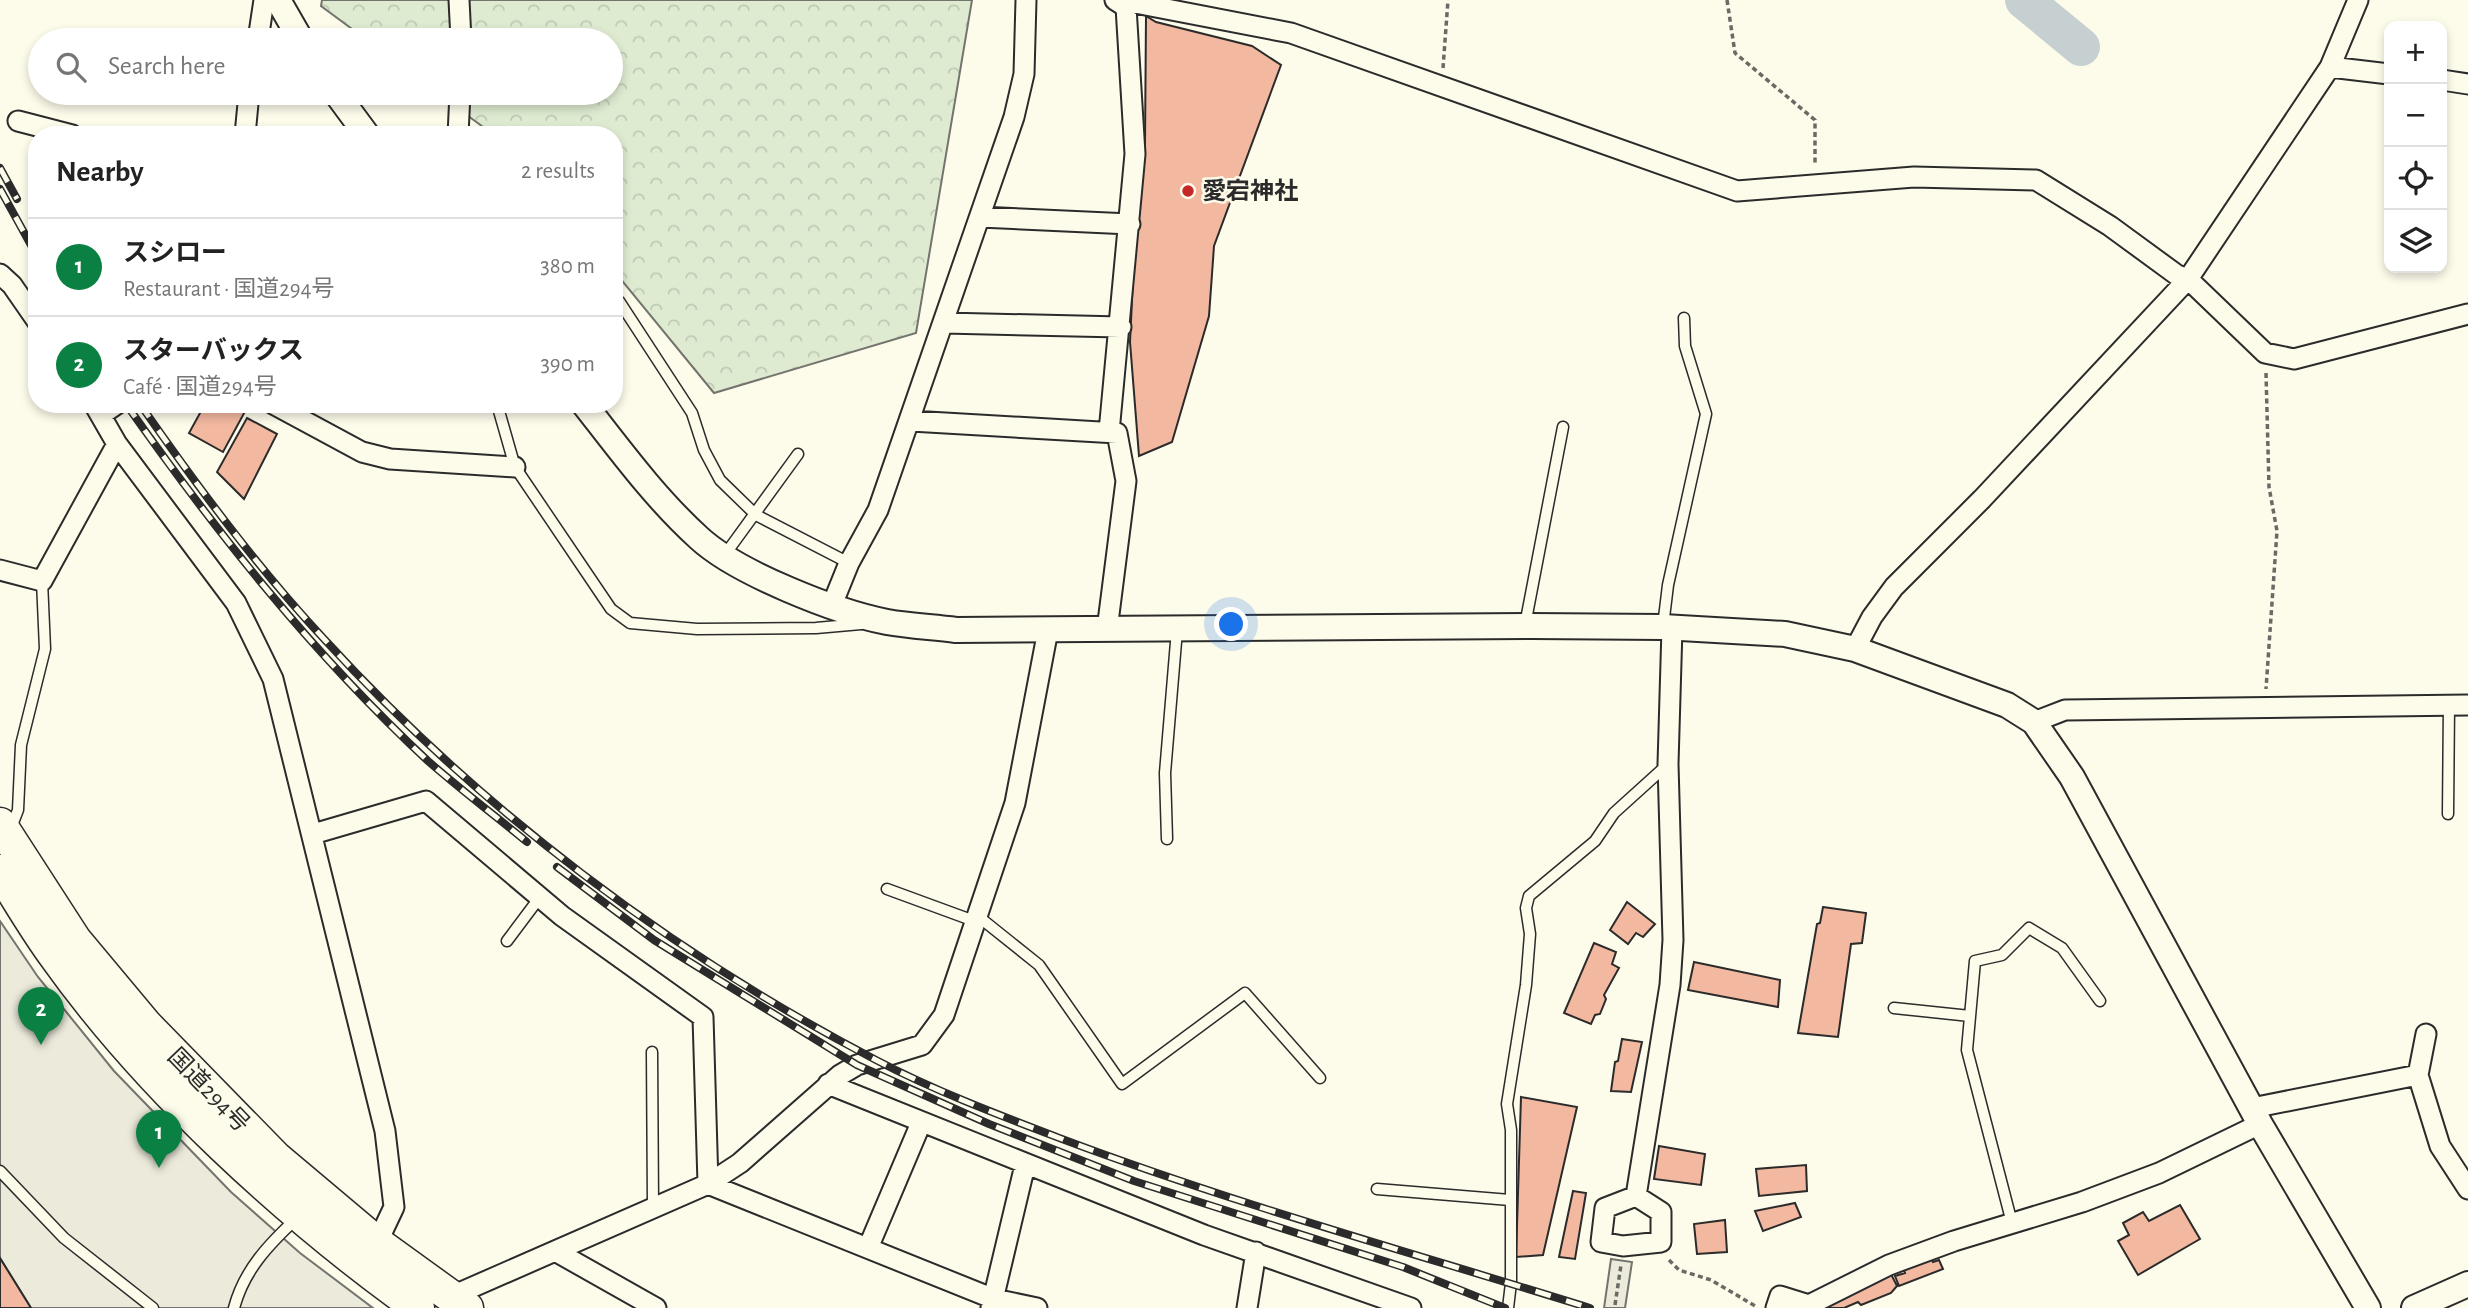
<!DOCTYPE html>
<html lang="en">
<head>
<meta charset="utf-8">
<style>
	body { margin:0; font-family:"Alegreya Sans","Noto Sans JP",sans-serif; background:#f6f6f6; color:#222 }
	.controls { position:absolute; right:21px; top:21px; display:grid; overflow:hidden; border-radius:14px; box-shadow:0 4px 10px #0003 }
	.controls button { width:63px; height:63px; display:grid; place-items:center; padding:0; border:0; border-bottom:2px solid #e0e0e0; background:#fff; color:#222; font:35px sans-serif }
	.you { position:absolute; left:1232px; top:625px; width:24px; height:24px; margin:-18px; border:5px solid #fff; border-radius:50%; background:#1a73e8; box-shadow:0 0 0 10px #1a73e833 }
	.badge { display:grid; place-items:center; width:46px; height:46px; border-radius:50%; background:#0b8043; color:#fff; font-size:23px; font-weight:700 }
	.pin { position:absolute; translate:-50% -58px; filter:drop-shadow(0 2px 4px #0008) }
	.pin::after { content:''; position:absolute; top:37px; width:24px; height:21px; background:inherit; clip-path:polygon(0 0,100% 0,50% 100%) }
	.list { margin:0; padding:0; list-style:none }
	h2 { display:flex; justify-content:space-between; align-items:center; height:91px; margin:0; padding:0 28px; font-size:30px }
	h2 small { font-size:23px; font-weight:400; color:#767676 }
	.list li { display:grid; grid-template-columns:46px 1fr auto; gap:21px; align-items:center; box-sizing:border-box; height:98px; padding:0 28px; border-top:2px solid #e0e0e0 }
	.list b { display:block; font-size:26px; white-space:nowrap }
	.list p { margin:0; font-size:23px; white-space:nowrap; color:#767676 }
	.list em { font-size:23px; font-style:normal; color:#767676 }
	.icon { flex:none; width:38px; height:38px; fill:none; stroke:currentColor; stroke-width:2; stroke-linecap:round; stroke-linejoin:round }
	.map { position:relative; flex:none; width:2468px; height:1308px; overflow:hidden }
	.search { position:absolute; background:#fff; box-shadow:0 4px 10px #0003; left:28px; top:28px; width:595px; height:77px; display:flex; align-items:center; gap:18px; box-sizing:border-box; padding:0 24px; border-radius:38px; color:#767676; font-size:26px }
	.panel { position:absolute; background:#fff; box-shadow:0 4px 10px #0003; left:28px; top:126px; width:595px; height:287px; border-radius:28px }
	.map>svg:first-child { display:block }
	.forest { fill:url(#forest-crowns); stroke:#74746e; stroke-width:2 }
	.parking { fill:#eceadb; stroke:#74746e; stroke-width:2 }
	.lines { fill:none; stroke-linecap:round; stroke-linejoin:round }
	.river { stroke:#c7d0d0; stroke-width:38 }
	.building { fill:#f2b8a0; stroke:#2b2b2b; stroke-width:2 }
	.service-casing { stroke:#2b2b2b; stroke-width:13 }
	.minor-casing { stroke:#2b2b2b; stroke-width:23 }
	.tertiary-casing { stroke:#2b2b2b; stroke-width:28 }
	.trunk-casing { stroke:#2b2b2b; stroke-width:35 }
	.path { stroke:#6a6964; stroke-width:3.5; stroke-dasharray:5 3.5; stroke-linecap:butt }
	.service { stroke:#fdfbea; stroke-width:10 }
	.minor { stroke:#fdfbea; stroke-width:19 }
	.tertiary { stroke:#fdfbea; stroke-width:24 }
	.trunk { stroke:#fdfbea; stroke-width:32 }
	.rail-casing { stroke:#2b2b2b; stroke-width:8 }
	.rail { stroke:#fdfbea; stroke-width:5; stroke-dasharray:16; stroke-linecap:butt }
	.poi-dot { fill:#c62828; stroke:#fdfbea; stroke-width:2.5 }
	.labels { text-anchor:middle; stroke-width:5; stroke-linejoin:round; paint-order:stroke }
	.poi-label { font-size:24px; font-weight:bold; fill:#2b2b2b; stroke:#fdfbea; text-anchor:start }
	.street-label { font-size:24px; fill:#2b2b2b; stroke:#fdfbea }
</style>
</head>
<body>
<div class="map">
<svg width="2468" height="1308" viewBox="0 0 2468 1308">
	<defs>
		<pattern id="forest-crowns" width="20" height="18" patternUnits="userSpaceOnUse" patternTransform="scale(1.75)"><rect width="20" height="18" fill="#deebd1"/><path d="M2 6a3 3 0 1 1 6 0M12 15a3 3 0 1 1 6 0" fill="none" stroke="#bfcab4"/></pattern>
	</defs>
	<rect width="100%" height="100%" fill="#fdfbea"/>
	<path class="forest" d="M322,0h650l-56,333 -202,60 -100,-122v-136h-120l-57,-42h174v-53h-244l-46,-34z"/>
	<path class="parking" d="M0,921l38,56 76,94 117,121 69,61 73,55h-342l-31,-50z
		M1611,1259l21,3 -7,46h-21z"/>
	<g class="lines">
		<path class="river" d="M2024,0l57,47"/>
	</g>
	<path class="building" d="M1146,16l10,6 96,24 29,19 -67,181 -5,70 -37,126 -33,14 -9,-114 5,-105 10,-92z
		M205,404l43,2 -25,46 -34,-19z
		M247,418l30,16 -33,65 -27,-27z
		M1627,902l28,22 -12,13 -7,-4 -8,11 -18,-14z
		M1823,907l43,6 -4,30 -11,1 -13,93 -40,-4 19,-109 3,-1z
		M1594,943l22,9 -4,12 7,4 -15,27 2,4 -6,15 -5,1 -4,9 -27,-11z
		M1694,962l86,18 -2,27 -90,-17z
		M1622,1039l20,3 -11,50 -20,-1 4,-29 3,-1z
		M1521,1097l56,10 -34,148 -27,2z
		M1659,1146l46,8 -4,31 -47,-6z
		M1806,1165l1,26 -48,5 -3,-27z
		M1573,1191l13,2 -11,66 -16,-2z
		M1795,1203l6,14 -38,14 -8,-20z
		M2180,1205l20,34 -62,36 -20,-34 11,-6 -6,-12 20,-11 6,9z
		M1725,1220l2,32 -30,2 -3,-30z
		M0,1258l31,50h-31z
		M1931,1258l2,4 6,-2 4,9 -44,17 -4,-10 10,-3 -2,-5z
		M1891,1274l6,12 -6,7 -30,12 -3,-3 -14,6h-14l-2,-7z"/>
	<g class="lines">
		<defs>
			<path id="service" d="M619,301l73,112 12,37 16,30 36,35 93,48
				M497,404l18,63 96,142 19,14 67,6 119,-1 45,-4
				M724,556l74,-102
				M1525,625l38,-198
				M1663,626l5,-41 38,-171 -21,-68 -1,-28
				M2448,814l1,-110
				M11,828l7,-18 3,-65 24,-96 -3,-68
				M1167,839l-2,-66 12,-143
				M887,889l90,33
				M979,917l60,48 83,119 123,-91 75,85
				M507,941l33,-44
				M1894,1008l76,8
				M652,1052l1,155
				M0,1171l64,67 89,70
				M1377,1189l133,11
				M2012,1223l-45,-173 8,-89 27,-6 27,-27 33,20 38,53
				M234,1308c10,-38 35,-64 63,-90
				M1508,1308l3,-25v-153l-4,-26 19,-119 4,-51 -4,-26 3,-12 66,-55 19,-28 52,-47"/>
			<path id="minor" d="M459,0l2,40
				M1115,0l11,7 9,-4 156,30 446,158 177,-14 122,3 74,46 67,49 11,4 77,74 29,6 174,-45
				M258,40l6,-40
				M2330,67l59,7
				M2442,80l26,4
				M18,121l54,14
				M245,135l4,-42
				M458,135l2,-42
				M980,217l150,7
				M0,274l12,11 25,36
				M944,323l177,4
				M94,404l23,40 119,159 37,76 112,452 9,76 -17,36
				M273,404l89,48 28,7 125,8
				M101,415l16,-11
				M911,421l206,12 9,48 -19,149
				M1109,432l26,-278 -9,-147
				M0,570l42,11 75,-137
				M832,605l17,-42 29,-53 136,-393 10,-43 2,-74
				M1855,649l17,-32 22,-30 88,-88 206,-220 142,-212 28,-67
				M2034,722l31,-12 403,-5
				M313,834l113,-33 136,115 141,101 5,167 286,115 43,9
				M2418,1075l22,71 28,43
				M828,1084l376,151 207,73
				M2252,1108l166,-33 8,-41
				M1636,1196l25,16v30l-38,4 -22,-4 4,-34 31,-12 34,-211 3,-45 -5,-176 4,-136
				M868,1248l53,-125
				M555,1251l101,57
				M450,1297l258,-113 32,-21 100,-88 17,-10 65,-20 22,-30 71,-212 33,-173
				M991,1308l34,-143
				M1247,1308l9,-56
				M1776,1308l4,-12 29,9 80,-40 65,-24 128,-39 77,-29 101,-49"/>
			<path id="tertiary" d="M278,0l23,40
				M336,93l31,42
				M584,404c36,46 71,94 115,134 38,35 137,74 188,84 23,4 46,5 69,8l576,-4 131,1 122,7 70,15 152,56 27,17 38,55 188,347 108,184
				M2414,1308l54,-24"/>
			<path id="trunk" d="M0,824l75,116 71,85 130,133 101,85 90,65
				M0,871c18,28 35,58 55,85 93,131 233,259 363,352"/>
		</defs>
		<use href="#service" class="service-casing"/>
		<use href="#minor" class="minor-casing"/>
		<use href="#tertiary" class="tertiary-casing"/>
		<use href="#trunk" class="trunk-casing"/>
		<path class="path" d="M1727,0l8,53 80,67v44
			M1443,68l5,-68
			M2266,373l3,114 8,44 -11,158
			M1669,1260l10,10 32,10 46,27
			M1615,1305l6,-40"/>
		<use href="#service" class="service"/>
		<use href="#minor" class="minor"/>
		<use href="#tertiary" class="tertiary"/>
		<use href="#trunk" class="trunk"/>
		<defs>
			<path id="rail" d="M0,168l17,31
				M0,189l37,67
				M126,404c90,128 187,250 302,357 32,28 66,54 99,81
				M140,404c57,82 117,163 185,236 156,170 346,313 551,420 59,31 123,55 186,79 173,65 351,114 528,169
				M557,867l97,73 203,125 132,59 145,57 269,86 102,41"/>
		</defs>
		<use href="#rail" class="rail-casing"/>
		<use href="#rail" class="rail"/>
	</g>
	<circle class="poi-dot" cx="1188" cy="191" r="7"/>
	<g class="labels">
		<g class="poi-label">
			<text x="1202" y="199">愛宕神社</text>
		</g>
		<g class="street-label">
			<text transform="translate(209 1090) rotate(46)" y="8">国道294号</text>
		</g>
	</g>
</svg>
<div class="controls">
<button>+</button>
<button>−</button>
<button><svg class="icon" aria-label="locate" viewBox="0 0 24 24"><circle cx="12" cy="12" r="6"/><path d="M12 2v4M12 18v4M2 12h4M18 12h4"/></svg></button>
<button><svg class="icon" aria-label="layers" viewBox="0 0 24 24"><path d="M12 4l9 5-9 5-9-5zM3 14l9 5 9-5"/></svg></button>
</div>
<div class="you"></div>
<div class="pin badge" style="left:159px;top:1168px">1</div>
<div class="pin badge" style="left:41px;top:1045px">2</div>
<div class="search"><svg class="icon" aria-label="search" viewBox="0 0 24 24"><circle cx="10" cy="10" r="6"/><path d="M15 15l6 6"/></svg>Search here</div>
<section class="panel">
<h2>Nearby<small>2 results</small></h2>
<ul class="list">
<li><span class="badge">1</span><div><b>スシロー</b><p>Restaurant · 国道294号</p></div><em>380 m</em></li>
<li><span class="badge">2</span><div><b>スターバックス</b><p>Café · 国道294号</p></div><em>390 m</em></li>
</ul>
</section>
</div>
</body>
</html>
